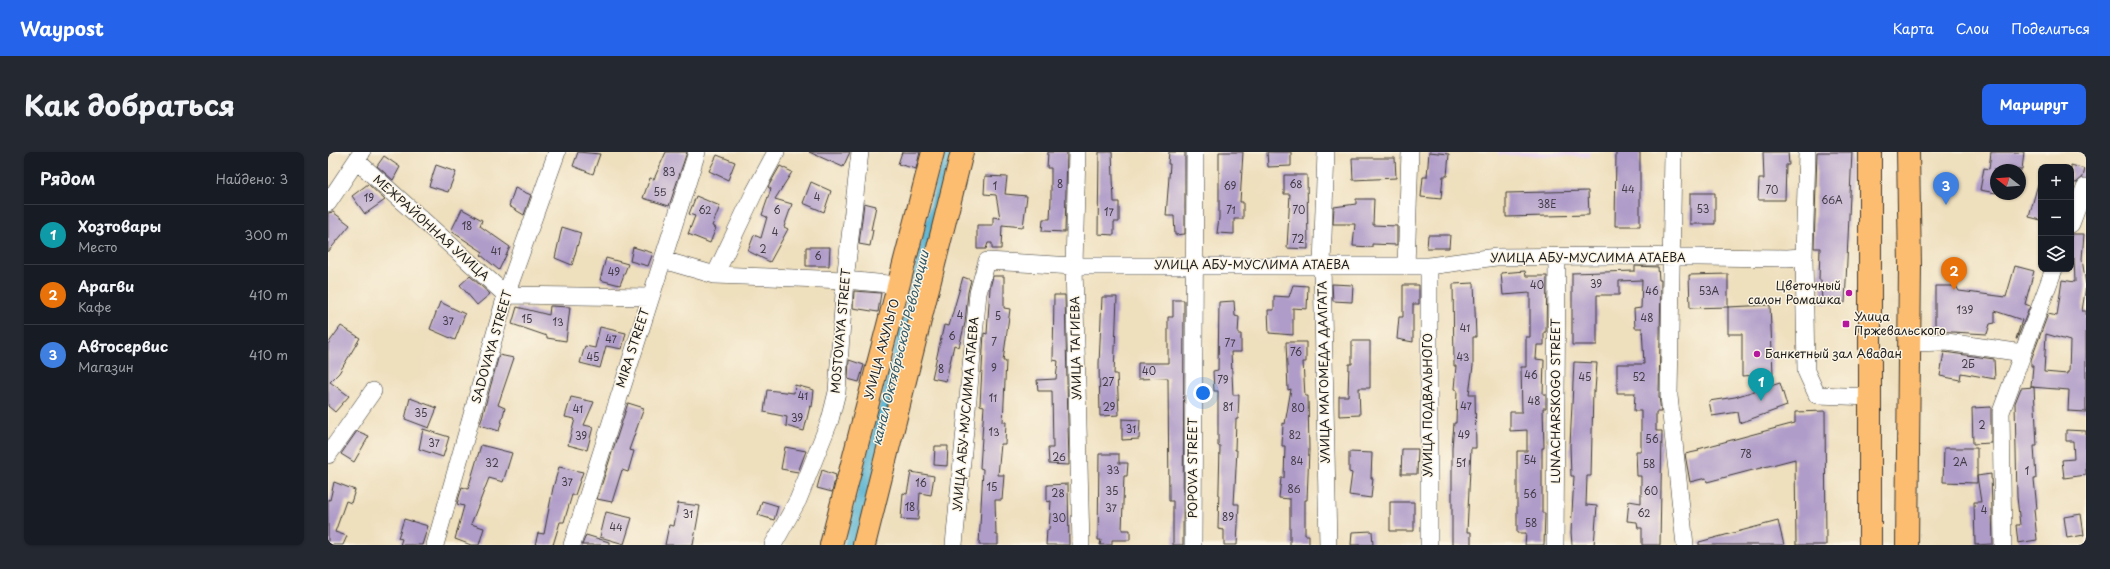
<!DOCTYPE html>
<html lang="ru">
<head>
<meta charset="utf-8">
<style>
	body { margin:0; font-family:"Playpen Sans",sans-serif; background:#242831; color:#f1f3f6 }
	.controls { position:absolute; right:12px; top:12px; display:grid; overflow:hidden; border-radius:8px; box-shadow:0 1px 3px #0004 }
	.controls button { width:36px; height:36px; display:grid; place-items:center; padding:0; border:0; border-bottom:1px solid #363941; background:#171b24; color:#f1f3f6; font:20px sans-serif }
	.compass { position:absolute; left:1662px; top:12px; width:36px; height:36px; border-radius:50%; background:#171b24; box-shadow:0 1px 3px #0004; rotate:287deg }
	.you { position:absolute; left:875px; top:241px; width:14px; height:14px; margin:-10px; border:3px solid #fff; border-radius:50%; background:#1a73e8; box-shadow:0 0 0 6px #1a73e833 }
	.badge { display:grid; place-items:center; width:26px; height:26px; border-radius:50%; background:#2563eb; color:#fff; font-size:13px; font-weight:700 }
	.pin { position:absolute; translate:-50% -33px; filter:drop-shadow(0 1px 2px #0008) }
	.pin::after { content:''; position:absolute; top:21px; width:14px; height:12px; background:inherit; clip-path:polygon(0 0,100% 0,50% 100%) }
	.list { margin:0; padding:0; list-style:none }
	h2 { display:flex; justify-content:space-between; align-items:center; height:52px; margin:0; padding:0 16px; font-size:17px }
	h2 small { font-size:13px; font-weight:400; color:#9ea1a6 }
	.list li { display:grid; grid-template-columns:26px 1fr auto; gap:12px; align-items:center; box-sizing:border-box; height:60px; padding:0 16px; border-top:1px solid #363941 }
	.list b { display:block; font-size:15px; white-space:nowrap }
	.list p { margin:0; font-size:13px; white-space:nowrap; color:#9ea1a6 }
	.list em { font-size:13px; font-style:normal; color:#9ea1a6 }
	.icon { flex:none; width:22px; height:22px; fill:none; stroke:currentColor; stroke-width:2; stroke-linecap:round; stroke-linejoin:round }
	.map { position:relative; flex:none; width:1758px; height:393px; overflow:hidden; border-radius:8px }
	header { display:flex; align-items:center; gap:24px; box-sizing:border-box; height:56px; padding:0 20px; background:#2563eb; color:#fff }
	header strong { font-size:19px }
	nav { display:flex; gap:22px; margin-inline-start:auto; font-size:14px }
	.intro { display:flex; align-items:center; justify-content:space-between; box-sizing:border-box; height:96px; padding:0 24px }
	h1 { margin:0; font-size:28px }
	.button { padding:10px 18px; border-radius:8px; background:#2563eb; color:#fff; font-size:14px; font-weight:700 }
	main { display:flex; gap:24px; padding:0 24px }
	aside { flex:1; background:#171b24; border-radius:8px; box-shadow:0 1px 3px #0004 }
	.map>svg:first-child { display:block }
	.built { fill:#e8d2ee }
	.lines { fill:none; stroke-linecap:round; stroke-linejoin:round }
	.canal { stroke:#51b0d0; stroke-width:13 }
	.building { fill:#b09cc9; fill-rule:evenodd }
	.minor-casing { stroke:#3c3934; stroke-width:18 }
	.major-casing { stroke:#3c3934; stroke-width:24 }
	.minor { stroke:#fff; stroke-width:17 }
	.major { stroke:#fcbd6f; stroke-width:22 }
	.poi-dot { fill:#b5179e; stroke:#fcf5e5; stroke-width:1.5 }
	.labels { text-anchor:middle; stroke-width:3; stroke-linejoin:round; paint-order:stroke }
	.number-label { font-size:10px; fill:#413c47 }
	.street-label { font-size:12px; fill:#1c1c1c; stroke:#fcf5e5 }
	.poi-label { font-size:12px; fill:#1c1c1c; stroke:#fcf5e5; text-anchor:start }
	.water-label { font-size:13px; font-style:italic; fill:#315764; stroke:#fcf5e5 }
</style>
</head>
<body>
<header>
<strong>Waypost</strong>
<nav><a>Карта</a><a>Слои</a><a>Поделиться</a></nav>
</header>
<div class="intro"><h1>Как добраться</h1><a class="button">Маршрут</a></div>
<main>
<aside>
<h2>Рядом<small>Найдено: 3</small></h2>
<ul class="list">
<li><span class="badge" style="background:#0f9aa8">1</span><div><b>Хозтовары</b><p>Место</p></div><em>300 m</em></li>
<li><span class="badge" style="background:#e8710a">2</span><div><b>Арагви</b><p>Кафе</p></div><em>410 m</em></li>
<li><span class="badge" style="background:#3f7fe0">3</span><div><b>Автосервис</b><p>Магазин</p></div><em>410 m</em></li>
</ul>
</aside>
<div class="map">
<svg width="1758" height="393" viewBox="0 0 1758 393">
	<rect width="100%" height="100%" fill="#fcf5e5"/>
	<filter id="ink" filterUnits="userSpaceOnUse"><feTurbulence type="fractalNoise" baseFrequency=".025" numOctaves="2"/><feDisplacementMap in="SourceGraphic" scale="8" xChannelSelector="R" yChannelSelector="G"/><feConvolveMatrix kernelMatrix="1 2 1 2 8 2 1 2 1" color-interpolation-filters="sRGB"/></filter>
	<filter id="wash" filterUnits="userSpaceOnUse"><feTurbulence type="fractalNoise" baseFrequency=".012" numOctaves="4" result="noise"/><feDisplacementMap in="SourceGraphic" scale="16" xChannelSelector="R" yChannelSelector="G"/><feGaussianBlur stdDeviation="0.9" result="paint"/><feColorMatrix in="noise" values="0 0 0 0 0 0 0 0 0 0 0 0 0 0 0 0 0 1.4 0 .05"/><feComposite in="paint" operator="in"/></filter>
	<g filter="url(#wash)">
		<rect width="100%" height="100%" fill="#eedfbd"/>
		<path class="built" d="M1170,0h92v5l-92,-2z"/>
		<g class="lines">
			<path class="canal" d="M522,393l100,-393"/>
		</g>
		<g id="blocks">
			<path class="building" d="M250,0l22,2 -7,20 -20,-8z
				M338,0h21l-18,54 -26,-8 7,-20 4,1z
				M481,0h41l-7,15z
				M574,0h18l-4,17 -18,-5z
				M720,0h19l-2,80 -23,-1 1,-12h7l1,-19v-32h-4z
				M771,0h13l2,50h5v20h-5v13l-16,-1z
				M841,0h16v82l-10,1 -1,-19h-8l4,-52h-2z
				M891,0h24l-3,50h3v17h-9v15l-17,-1 2,-15z
				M939,0h24v14l-23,1z
				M1101,0l20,2 -2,22h-4l-2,23 -20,-2 2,-20h4z
				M1288,0h24v74h-25z
				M1435,0h25l1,13h-3l-1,35h-27l1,-21h5z
				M1489,0h35l-7,151 -23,1 -1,-24h-2l1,-32h-6z
				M1663,0h33l-2,18h-29l3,1v22l-16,-3 4,-22 5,1z
				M389,3l18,7 -7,18 -19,-9z
				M56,4l16,11 -7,13 -16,-14z
				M1024,6h43l1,20 -43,2z
				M108,13l20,7 -8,20 -19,-6z
				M1743,13l14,4 -2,8 -7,6 -5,-1z
				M452,14l12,6 -17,27 17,5 -8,23 4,2 -18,33 -22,-11 6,-16 7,3 6,-21 -5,-2 9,-26 -3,-2z
				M956,23h23l1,74 -21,-1 3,-54h-6z
				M657,24l22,1 -2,17 22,2 -4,31 -21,-2 -1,24h-9v-6h-4l-2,6h-9v-24h16v-8l7,1 -4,-23 -12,-1z
				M483,30l20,9 -7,21 -21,-9z
				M40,32l17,16 -20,14 -13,-18z
				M1710,32l3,1v35l-12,-3z
				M187,36l16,7 -7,20 -15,-9z
				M1260,39l1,24 -83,2v-24z
				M1362,41h25v31h-25z
				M368,44l24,10 -8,20 4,2 -6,15 -22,-9 7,-18 -6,-2z
				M1028,47h18l-1,26 24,1v19l-25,-1v3l-19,-1 2,-22h-22l1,-17 22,-3z
				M536,51l12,3 -5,24h2l-3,16 -11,-2z
				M134,57l20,11 -2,6 30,21 -11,23 -18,-15 2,-3 -32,-21z
				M5,60l17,13 -22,27v-39z
				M234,75l19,6 -9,32 -17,-7z
				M1743,82h13l-2,25 4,26 -4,26h4v101l-18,-1 1,-21 -38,-3 2,-21h-2v-6l17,-46 9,2 5,-36 13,2 -1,-24h-3zM1718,182l24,7 -1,31h-2v2l-23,-2z
				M1100,83h22l-1,13h-22z
				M305,95l20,6 -5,13 -18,-5z
				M478,95h24l-1,19h-23z
				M278,106l22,6 -8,21 -20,-5z
				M1307,114l23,1 1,13h2l-2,116 2,16h-5v19h6l-2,114h-18v-17h-4l-1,-6 -10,-1 2,-20 12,2v-27h-4l-1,-25h5v-40h-7l1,-18h-18v-29h27l-2,-36h-7l-1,-19 7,-1 1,-28 -23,1v14h-22v50h-25v-72l63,-2z
				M1687,114l19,5 -9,33 5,2 -13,33h-1l6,-19 -27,-9v12l-5,1 -3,10 -52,-3v-45h21l3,5 47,6z
				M1197,119l1,5h21l-1,56h-2v13h-7l-1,14 8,1 -1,34h3v14h-3l1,40h-2v65h3l-1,32h-19l1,-12h-9v-82h10v-21l-17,1v-19h12l-1,-45h5v-30h4v-44l-27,2 -2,-22z
				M1400,122v33l-38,1 -1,-33z
				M142,124l20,18 -13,11 -17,-20z
				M665,124h11v32l6,1 -7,52h3l-3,61h3l-1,22h-4l-3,31h6l-2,25h-7l1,35h2v10h-19l4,-76 -3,-1 4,-62 -4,-1 3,-55 1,-17 3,1 3,-46z
				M635,125l8,3 -3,12 -3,31 -6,24 -5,-2 -8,36 -14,-3 12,-53 5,1z
				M1146,131l2,54h-3v29l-4,28h6l1,54h-5l-4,84h4v13h-19v-97l2,-25h2l1,-33 -3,-1 2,-23h-2l-1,-82z
				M1004,132l21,1 -1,17 -19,-1z
				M965,133l15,1 -1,23 -14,-1v27l-24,-2 -1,-23h6v-14l15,1z
				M1075,133h16v19h-6v38l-16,-3 2,-22h4z
				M526,139l27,2 -3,19 -25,-4z
				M726,143h11l4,170 -20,-1 -1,-16h5l-1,-57h-14l-1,-11 19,-1 2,-18 -5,-1z
				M774,145h15l-3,77h3l2,41 -19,1 -1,-52z
				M845,148h11l-1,245h-10v-44h-4l-1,-123 -30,1v-16h30v-46h5z
				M906,149l1,15 4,1 -1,17h3v18h-10l2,43h6l-1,24h-2l-1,31h2l-3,54h5l-2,41h-13v-15l-6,-1 2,-83h-2v-55h-4l-1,-20 5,-1 1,-68z
				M112,150l25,12 -10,26 -25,-11z
				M1442,153l3,69 -31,2v-42h-14v-27z
				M222,154l20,1 -4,34 -19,-3v-2l-35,-12 5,-17 32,8z
				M13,174l19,12 -21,35 -9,9 19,14 -14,16 -7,-6v-62z
				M272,175l26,6 -4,16 -16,-3 -6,22 -20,-5 5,-17 10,2z
				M1024,189h18v47h-11l1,27 -21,1v-20h9l1,-32h3z
				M958,190h20v20h-3l2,34h3l1,54 -2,50h-2v35h4v10h-19v-46l-11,-1 2,-20h3l1,-32h-3l1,-23 2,1 6,-35 -3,1z
				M1616,200l50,7 1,20 -34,-6 -1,7 -20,-4z
				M171,203l15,3 -16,47 7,3 -6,23 -19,-6z
				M521,208l15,5 -5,17 -11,-3z
				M1246,210l23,1 -2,28h-2l-2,85h-4l-1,29 11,1 -3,39h-22l-1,-13 3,-56h-3l-1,-30z
				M1452,231l7,23 -47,17 -2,-11 -26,4 -3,-15 26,-4z
				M467,233l19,5 -2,17 -2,-1 -6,25 -18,-5 1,-9 -23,-5 3,-22 27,3z
				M1706,235l3,59h-3l2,33h-2l3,30h-3l3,31 -19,3 -2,-18h4l-3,-28 -2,-94 6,-15z
				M243,245l23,5 -10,23 9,2 -6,23 -19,-5 7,-26 -10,-2z
				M82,246l27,10 -8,20 -24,-9z
				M300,251l16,5 -15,42 5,1 -6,21 -6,-2 -10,32 -15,-3z
				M1663,255v36l-18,1 -1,-36z
				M1497,259l1,134h-30l-1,-86 -88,23 -1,-4 -16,4 -5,-28 14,-3 -1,-2 97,-26v-11z
				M794,267l18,1 -1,19 -17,1z
				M95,277l26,8 -6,20 -24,-8z
				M1738,278l20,1v44l-22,3 -2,-18 12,-1 -1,-18h-7z
				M29,279l12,5 -15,26 -13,-8z
				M153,293l31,8 -9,29 -14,-4 -18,46 13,4 -5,17h-8l-16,-6 9,-33 -7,-2 5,-17 6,2z
				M607,294h13l-1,20 -13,-1z
				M457,295l21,4 -8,21 -17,-3z
				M1616,296h33v35l-34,-1z
				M1074,297h16l-1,25h-16z
				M1021,300l23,1 -1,25h2l-2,20 -22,-3 3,-22 -3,-1z
				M771,302h20v9h9l-1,13h-3l-2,54h8v10h-18v5h-12l1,-5h-3z
				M231,315l24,5 -8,23h-3l-8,27h-4l-7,23h-18l3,-12 6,1 9,-46z
				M494,318l14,5 -4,17 -15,-4z
				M583,320l23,4 -3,19 -11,-2 -2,27 -17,-1 2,-26 4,1z
				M1663,322l2,70 -18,1 -1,-43h7l-4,-26z
				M6,330l21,8 -4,13 -5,-2 -11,31 12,4 -4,9h-15v-46l2,1z
				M740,332l1,61h-23l1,-15h2l2,-29 -4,1v-17z
				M434,349l16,5 -4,14 -16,-5z
				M1062,350h24v29h-24z
				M350,351l22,3 -7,39h-28l4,-20 5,1z
				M278,360l26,6 -8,26 -24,-7z
				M1753,362l3,21 -17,3 -3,-21z
				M76,367l24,7 -6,19h-22l2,-6 -4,-1z
				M1450,369l6,24h-85v-3z
				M1044,379l1,14h-22l1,-13z
				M258,383l23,7v3h-27z"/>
		</g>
	</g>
	<g filter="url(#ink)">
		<use href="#blocks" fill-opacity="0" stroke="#3c3934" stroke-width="1"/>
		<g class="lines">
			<defs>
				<path id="minor" d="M749,0l-3,114 7,279
					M998,0l-4,113 6,280
					M1345,0l-4,244 16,149
					M1479,0l-3,105 2,114 11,24 54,2
					M29,9l149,134 144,2
					M0,51l34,-51
					M1743,72l14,-37
					M335,108l52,15 130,5 54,5
					M1078,114l4,-114
					M1101,114v279
					M387,123l39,-82 22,-41
					M1581,191l38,-1 76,11
					M0,303l45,-64
					M107,393l71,-250 51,-143
					M244,393l125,-393
					M445,393l25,-45 32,-80 7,-28 8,-112 15,-128
					M626,393l24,-252 9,-32 87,5h355l67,-9 117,-1 173,2 18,-1
					M865,393l2,-393
					M1227,393l2,-288
					M1675,393l-2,-133 53,-143"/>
				<path id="major" d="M503,393l102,-393
					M536,393l98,-393
					M1542,393v-393
					M1579,393l3,-279 -2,-114"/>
			</defs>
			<use href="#minor" class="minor-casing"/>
			<use href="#major" class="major-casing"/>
			<use href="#minor" class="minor"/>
			<use href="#major" class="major"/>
		</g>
	</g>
	<g class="poi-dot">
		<circle cx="1521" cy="141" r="4"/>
		<rect x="1514" y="168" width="8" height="8" rx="2"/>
		<circle cx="1429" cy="202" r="4"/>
	</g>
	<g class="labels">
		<g class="number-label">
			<text x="341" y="24">83</text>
			<text x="732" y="36">8</text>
			<text x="968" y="36">68</text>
			<text x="667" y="38">1</text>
			<text x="902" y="38">69</text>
			<text x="1300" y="41">44</text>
			<text x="1444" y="42">70</text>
			<text x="332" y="44">55</text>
			<text x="489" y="49">4</text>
			<text x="41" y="50">19</text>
			<text x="1504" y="52">66А</text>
			<text x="1219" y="56">38Е</text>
			<text x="1375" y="61">53</text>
			<text x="377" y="62">62</text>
			<text x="449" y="62">6</text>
			<text x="903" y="62">71</text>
			<text x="971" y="62">70</text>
			<text x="781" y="64">17</text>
			<text x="139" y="78">18</text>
			<text x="447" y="84">4</text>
			<text x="970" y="91">72</text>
			<text x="435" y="101">2</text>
			<text x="168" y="103">41</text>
			<text x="490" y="108">6</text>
			<text x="286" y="124">49</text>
			<text x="1268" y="136">39</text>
			<text x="1209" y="137">40</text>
			<text x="1324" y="143">46</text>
			<text x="1381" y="143">53А</text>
			<text x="1637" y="162">139</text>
			<text x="632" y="167">4</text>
			<text x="670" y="168">5</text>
			<text x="1319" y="170">48</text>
			<text x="199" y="171">15</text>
			<text x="120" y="173">37</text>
			<text x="230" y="174">13</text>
			<text x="1137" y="180">41</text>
			<text x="624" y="188">6</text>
			<text x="283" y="191">47</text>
			<text x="666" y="194">7</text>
			<text x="902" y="195">77</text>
			<text x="968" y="204">76</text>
			<text x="265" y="209">45</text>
			<text x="1135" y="209">43</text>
			<text x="1640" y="216">2Б</text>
			<text x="666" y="220">9</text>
			<text x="613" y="221">8</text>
			<text x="821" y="223">40</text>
			<text x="1203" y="227">46</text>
			<text x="1257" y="229">45</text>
			<text x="1311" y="229">52</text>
			<text x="895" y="232">79</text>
			<text x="780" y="234">27</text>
			<text x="475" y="248">41</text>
			<text x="665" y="250">11</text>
			<text x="1206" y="253">48</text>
			<text x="1138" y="258">47</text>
			<text x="781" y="259">29</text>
			<text x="900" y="259">81</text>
			<text x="970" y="260">80</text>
			<text x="250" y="261">41</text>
			<text x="93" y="265">35</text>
			<text x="469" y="270">39</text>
			<text x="1654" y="277">2</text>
			<text x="803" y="281">31</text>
			<text x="666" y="284">13</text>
			<text x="967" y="287">82</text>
			<text x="1136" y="287">49</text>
			<text x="253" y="288">39</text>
			<text x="1324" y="291">56</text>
			<text x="106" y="295">37</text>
			<text x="1418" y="306">78</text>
			<text x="731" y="309">26</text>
			<text x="1202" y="312">54</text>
			<text x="969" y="313">84</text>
			<text x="1632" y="314">2А</text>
			<text x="164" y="315">32</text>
			<text x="1133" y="315">51</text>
			<text x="1321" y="316">58</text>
			<text x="785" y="322">33</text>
			<text x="1699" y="323">1</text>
			<text x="239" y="334">37</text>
			<text x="593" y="335">16</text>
			<text x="664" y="339">15</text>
			<text x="966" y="341">86</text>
			<text x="784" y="343">35</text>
			<text x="1323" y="343">60</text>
			<text x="730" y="345">28</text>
			<text x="1202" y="346">56</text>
			<text x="582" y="359">18</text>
			<text x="783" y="360">37</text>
			<text x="1656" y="362">4</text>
			<text x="1316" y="365">62</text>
			<text x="360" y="366">31</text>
			<text x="900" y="369">89</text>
			<text x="731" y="370">30</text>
			<text x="1203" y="375">58</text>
			<text x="288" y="379">44</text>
		</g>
		<g class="street-label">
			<text transform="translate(103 76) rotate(42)" y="4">МЕЖРАЙОННАЯ УЛИЦА</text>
			<text x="1260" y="110">УЛИЦА АБУ-МУСЛИМА АТАЕВА</text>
			<text x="924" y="117">УЛИЦА АБУ-МУСЛИМА АТАЕВА</text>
			<text transform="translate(513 179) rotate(-85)" y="4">MOSTOVAYA STREET</text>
			<text transform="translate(164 195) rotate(-74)" y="4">SADOVAYA STREET</text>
			<text transform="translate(305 196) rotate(-72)" y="4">MIRA STREET</text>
			<text transform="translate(748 196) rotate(-91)" y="4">УЛИЦА ТАГИЕВА</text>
			<text transform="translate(554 197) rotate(-75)" y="4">УЛИЦА АХУЛЬГО</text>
			<text transform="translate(996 220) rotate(-91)" y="4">УЛИЦА МАГОМЕДА ДАЛГАТА</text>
			<text transform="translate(1228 249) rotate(-90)" y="4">LUNACHARSKOGO STREET</text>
			<text transform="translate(1100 253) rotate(-90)" y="4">УЛИЦА ПОДВАЛЬНОГО</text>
			<text transform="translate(638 262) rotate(-85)" y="4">УЛИЦА АБУ-МУСЛИМА АТАЕВА</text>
			<text transform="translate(865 316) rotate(-90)" y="4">POPOVA STREET</text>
		</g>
		<g class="poi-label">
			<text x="1513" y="138" text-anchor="end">Цветочный<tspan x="1513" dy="14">салон Ромашка</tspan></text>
			<text x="1526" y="169">Улица<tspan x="1526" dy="14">Пржевальского</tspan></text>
			<text x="1437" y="206">Банкетный зал Авадан</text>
		</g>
		<g class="water-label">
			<text transform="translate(572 196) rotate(-76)" y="5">канал Октябрьской Революции</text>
		</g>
	</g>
</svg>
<div class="controls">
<button>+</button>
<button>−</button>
<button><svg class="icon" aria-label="layers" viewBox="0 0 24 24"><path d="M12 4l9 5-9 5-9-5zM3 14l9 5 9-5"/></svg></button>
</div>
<svg class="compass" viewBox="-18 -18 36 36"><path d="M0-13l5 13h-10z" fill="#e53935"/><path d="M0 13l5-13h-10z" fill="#9ea1a6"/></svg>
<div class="you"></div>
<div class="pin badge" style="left:1433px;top:249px;background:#0f9aa8">1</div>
<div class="pin badge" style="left:1626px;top:138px;background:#e8710a">2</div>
<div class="pin badge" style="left:1618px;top:53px;background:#3f7fe0">3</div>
</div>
</main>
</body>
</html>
